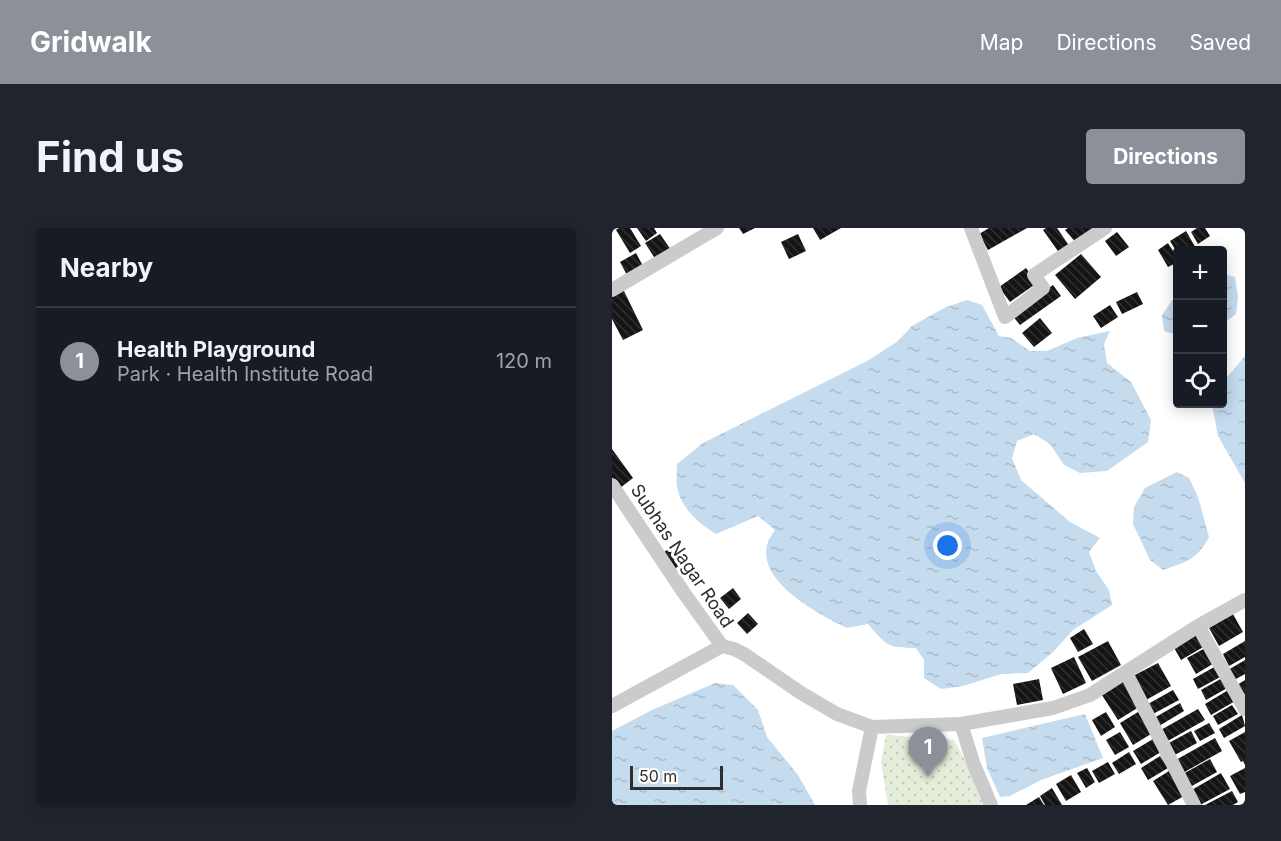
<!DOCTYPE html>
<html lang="en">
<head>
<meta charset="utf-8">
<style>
	body { margin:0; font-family:Inter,sans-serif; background:#20242c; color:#f1f3f6 }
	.controls { position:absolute; right:18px; top:18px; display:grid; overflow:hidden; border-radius:6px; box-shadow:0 3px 15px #0003 }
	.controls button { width:54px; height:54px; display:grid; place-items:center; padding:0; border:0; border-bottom:2px solid #363941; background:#171b24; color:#f1f3f6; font:30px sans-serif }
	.scale { position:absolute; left:18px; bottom:15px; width:93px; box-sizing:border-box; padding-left:6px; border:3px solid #2e2e2e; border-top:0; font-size:16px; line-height:21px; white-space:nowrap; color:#2e2e2e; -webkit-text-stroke:4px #fff; paint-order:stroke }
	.you { position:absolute; left:336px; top:318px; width:21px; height:21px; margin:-15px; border:4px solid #fff; border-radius:50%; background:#1a73e8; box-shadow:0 0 0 9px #1a73e833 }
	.badge { display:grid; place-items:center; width:39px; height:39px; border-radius:50%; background:#8c9099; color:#fff; font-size:20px; font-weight:700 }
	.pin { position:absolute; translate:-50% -50px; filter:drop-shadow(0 2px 3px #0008) }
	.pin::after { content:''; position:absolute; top:32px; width:21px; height:18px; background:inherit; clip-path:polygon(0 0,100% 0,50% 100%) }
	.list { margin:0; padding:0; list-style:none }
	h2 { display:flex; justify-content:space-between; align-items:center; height:78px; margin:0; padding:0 24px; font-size:26px }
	h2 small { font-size:20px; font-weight:400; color:#9ea1a6 }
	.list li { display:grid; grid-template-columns:39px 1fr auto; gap:18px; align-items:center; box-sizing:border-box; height:108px; padding:0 24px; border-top:2px solid #363941 }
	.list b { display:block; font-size:22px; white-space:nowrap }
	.list p { margin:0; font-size:20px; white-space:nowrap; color:#9ea1a6 }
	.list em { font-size:20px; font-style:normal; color:#9ea1a6 }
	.icon { flex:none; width:33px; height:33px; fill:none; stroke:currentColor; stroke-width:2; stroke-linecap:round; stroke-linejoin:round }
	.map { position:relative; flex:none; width:633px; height:577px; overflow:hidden; border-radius:6px }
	header { display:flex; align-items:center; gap:36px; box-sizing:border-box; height:84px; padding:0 30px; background:#8c9099; color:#fff }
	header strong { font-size:28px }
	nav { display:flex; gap:33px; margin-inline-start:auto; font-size:21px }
	.intro { display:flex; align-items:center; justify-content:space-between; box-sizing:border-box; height:144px; padding:0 36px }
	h1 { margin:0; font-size:42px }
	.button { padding:15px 27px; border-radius:6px; background:#8c9099; color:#fff; font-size:21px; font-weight:700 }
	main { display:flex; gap:36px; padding:0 36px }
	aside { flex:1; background:#171b24; border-radius:6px; box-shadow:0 3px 15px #0003 }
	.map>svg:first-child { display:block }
	.green { fill:url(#green-dots) }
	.water { fill:url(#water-ripples) }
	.building { fill:url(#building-back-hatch) }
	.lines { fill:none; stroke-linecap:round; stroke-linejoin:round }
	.minor { stroke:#cbcbcb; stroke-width:14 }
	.labels { text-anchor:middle; stroke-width:6; stroke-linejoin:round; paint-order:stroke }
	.street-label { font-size:18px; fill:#2e2e2e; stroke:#fff }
</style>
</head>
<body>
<header>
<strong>Gridwalk</strong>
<nav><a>Map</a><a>Directions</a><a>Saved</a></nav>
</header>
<div class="intro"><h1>Find us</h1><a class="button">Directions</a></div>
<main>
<aside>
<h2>Nearby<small></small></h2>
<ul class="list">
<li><span class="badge">1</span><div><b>Health Playground</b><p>Park · Health Institute Road</p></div><em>120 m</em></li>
</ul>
</aside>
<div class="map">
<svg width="633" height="577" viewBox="0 0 633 577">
	<defs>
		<pattern id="green-dots" width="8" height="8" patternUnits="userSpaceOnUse" patternTransform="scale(1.5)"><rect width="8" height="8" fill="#e3edda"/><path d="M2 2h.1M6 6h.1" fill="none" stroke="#c3ccbb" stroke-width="1.8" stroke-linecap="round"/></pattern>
		<pattern id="water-ripples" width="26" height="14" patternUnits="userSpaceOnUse" patternTransform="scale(1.5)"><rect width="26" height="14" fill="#c5dbee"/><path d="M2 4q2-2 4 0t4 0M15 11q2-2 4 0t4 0" fill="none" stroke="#aabccc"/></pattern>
		<pattern id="building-back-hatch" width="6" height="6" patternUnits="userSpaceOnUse" patternTransform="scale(1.5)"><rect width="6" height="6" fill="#151515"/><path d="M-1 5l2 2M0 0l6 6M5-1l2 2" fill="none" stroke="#2f2f2f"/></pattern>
	</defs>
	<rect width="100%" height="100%" fill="#fff"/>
	<path class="green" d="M274,507l68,5 12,22 17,43h-95l-7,-43z"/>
	<path class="water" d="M611,46l12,3 3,21 -2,16 -13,10z
		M565,65v-1v43l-13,-4 -2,-16z
		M355,72l15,5 17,31 12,2 19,13h17l30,-13 33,-7 -6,13 3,19 24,19 20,38 -3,22 -41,29 -27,2 -16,-8 -14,-21 -16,-10 -17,7 -5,17 9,22 49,42 30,16 -11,14 7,19 13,19 3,15 -39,25 -19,21 -26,22 -27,1 -38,12 -22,3 -17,-11v-18l-8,-12c-28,0 -29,-2 -48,-24l-21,4c-27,-13 -93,-47 -79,-86 1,-4 5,-8 7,-12l-17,-14 -42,18c-17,-10 -35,-26 -39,-47 -1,-7 0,-16 0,-23l26,-21 166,-83 29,-19 14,-15 32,-18z
		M633,128v127l-27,-47 -6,-32h10l1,-22z
		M565,244l12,6 9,19 11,40c-13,24 -22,24 -46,33l-13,-10 -17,-36 1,-17 11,-19z
		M103,455l18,2 25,25 9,27 31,38 17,30h-203v-74l40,-21z
		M473,486l18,44 -62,22 -31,16 -10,1 -13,-29 -5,-30z"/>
	<path class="building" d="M7,0h11l11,18 -11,7 -14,-23z
		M25,0h17l3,5 -11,8z
		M127,0h16l-12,6z
		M201,0h28l-21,12z
		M377,0h38l-39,22 -9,-16z
		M434,0h11l13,19 -10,7 -17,-24z
		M456,0h26l-17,16 -12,-14z
		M585,0h8l5,8 -12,8 -7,-12z
		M574,3l11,19h-19v4l-8,-13z
		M505,4l12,15 -13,9 -11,-15z
		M48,6l11,16 -15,10 -11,-17z
		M186,6l8,17 -17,8 -8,-17z
		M556,15l10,16v3l-10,5 -10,-17z
		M24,25l7,13 -16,9 -7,-13z
		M469,26l20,23 -26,22 -20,-24z
		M414,40l11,15 -27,19 -11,-15z
		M441,57l8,11 -41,29 -8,-10z
		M10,59l21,43 -20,10 -11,-21v-27z
		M525,64l6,12 -21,10 -6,-12z
		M498,77l8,12 -17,11 -8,-12z
		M428,90l12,15 -18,14 -12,-14z
		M0,221l21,29 -13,10 -8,-10z
		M66,314l11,16 -17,13 -12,-16z
		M121,360l8,11 -12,10 -9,-11z
		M136,385l10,11 -11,10 -10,-11z
		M621,386l10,18 -24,14 -10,-18z
		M472,401l9,15 -15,8 -8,-14z
		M585,404l8,14 -24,14 -8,-14z
		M496,413l13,24 -29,16 -14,-24z
		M633,413v16l-16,9 -6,-12z
		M595,419l9,15 -20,12 -9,-16z
		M462,429l12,26 -23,11 -12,-26z
		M633,432v14l-11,6 -6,-10z
		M546,435l13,23 -25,14 -13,-24z
		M604,438l6,10 -24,13 -5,-10z
		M612,449l5,10 -23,13 -5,-10z
		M427,451l4,21 -26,5 -4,-21z
		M510,451l17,28 -21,13 -18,-28z
		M633,452v14l-2,1 -6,-10z
		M618,461l7,11 -26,15 -6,-11z
		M561,462l6,10 -26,14 -5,-10z
		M568,475l4,8 -25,15 -5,-8z
		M620,477l6,9 -20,11 -5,-9z
		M586,481l7,11 -39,22 -7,-11z
		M494,484l9,15 -14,9 -9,-16z
		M526,484l13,22 -18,11 -13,-22z
		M630,487l3,11 -21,12 -5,-9z
		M597,495l6,10 -15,8 -6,-10z
		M579,503l6,12 -26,14 -6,-12z
		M508,504l9,15 -14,8 -9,-15z
		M633,504v33l-2,-4 -2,1 -12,-21z
		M603,510l7,13 -41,23 -7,-13z
		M541,511l8,13 -20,12 -8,-13z
		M517,524l7,12 -17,10 -7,-11z
		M548,528l8,12 -20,12 -7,-12z
		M598,531l7,13 -27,15 -7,-13z
		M496,534l7,12 -16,9 -7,-12z
		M475,540l8,14 -9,6 -9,-15z
		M633,540v24l-5,2 -10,-18z
		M557,543l15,25 -16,9 -15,-24z
		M609,545l9,16 -30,16 -10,-14z
		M459,547l10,17 -15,9 -10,-17z
		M440,560l10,17h-17l-5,-9z
		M620,563l6,11 -5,3h-28z
		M427,569l5,8h-18z"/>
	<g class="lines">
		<path class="minor" d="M359,0l34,89 38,-29 -9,-13 71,-47
			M0,62l105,-62
			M0,257l72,108 38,53
			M586,398l47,83
			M514,445l68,132
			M0,478l110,-60 12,3 10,5 57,39 36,21 35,13 89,-3 92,-16 37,-13 108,-69 47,-26
			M349,496l13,41 17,40
			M248,577l-1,-14 13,-64"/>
	</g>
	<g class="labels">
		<g class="street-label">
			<text transform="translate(70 328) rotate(56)" y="6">Subhas Nagar Road</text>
		</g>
	</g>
</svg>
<div class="controls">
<button>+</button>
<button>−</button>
<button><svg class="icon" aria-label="locate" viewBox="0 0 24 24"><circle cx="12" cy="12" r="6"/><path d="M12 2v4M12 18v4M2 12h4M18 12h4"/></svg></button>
</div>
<div class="scale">50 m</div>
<div class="you"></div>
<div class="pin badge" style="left:316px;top:549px">1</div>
</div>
</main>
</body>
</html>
